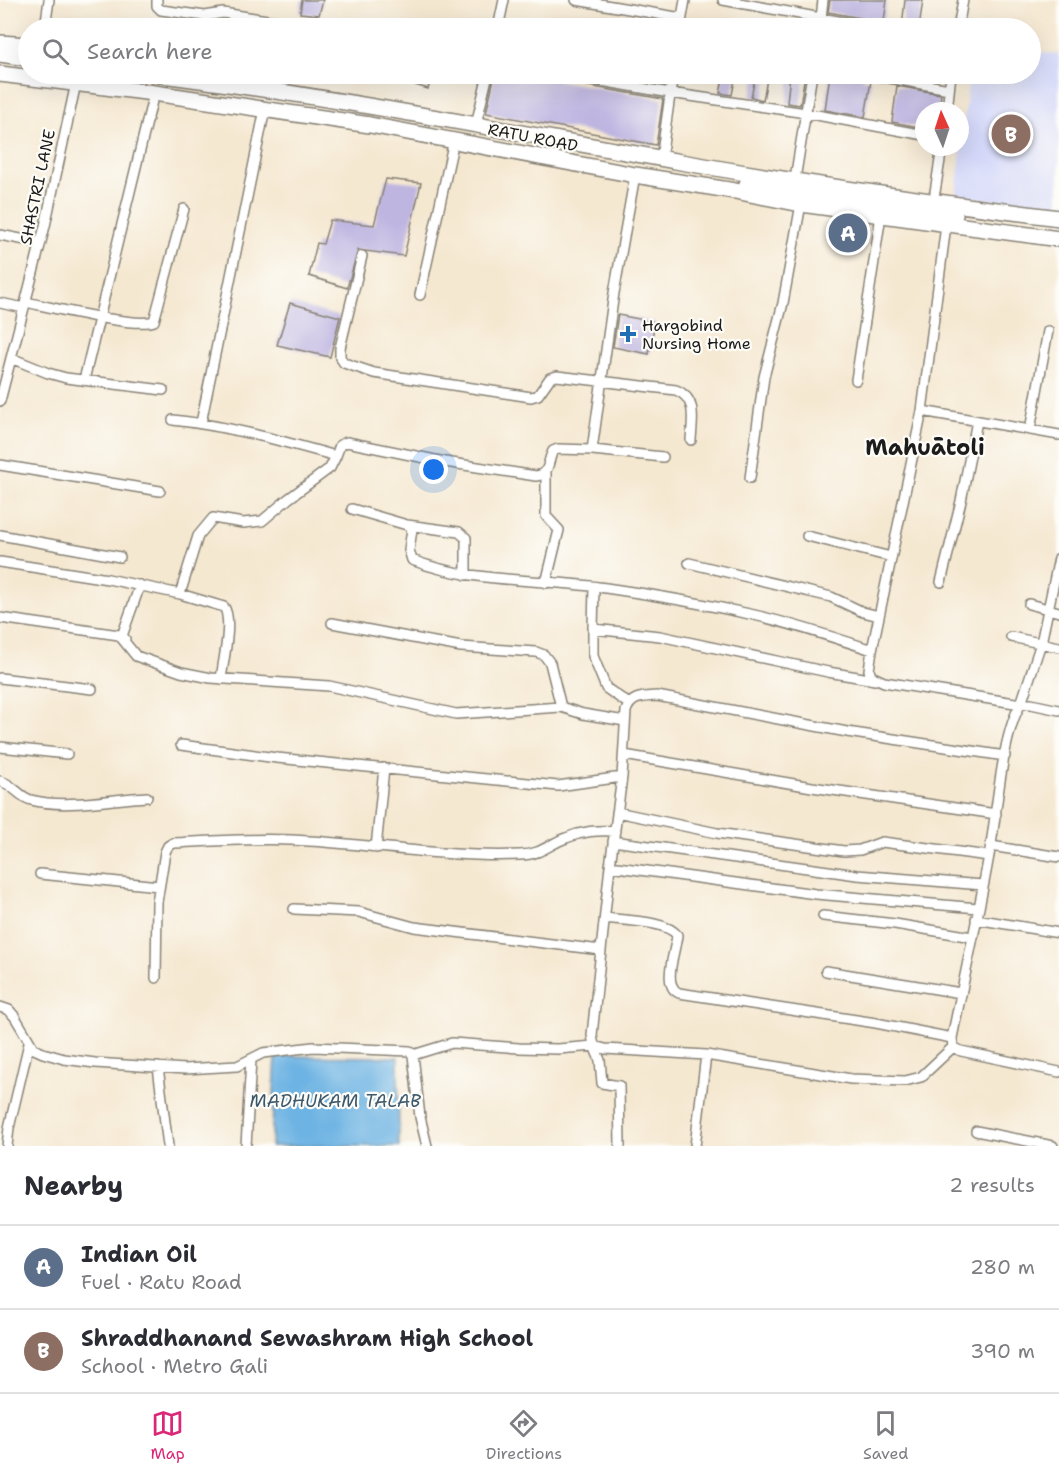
<!DOCTYPE html>
<html lang="en">
<head>
<meta charset="utf-8">
<style>
	body { margin:0; font-family:"Shantell Sans",sans-serif; background:#f2f2f3; color:#2b2b33 }
	.compass { position:absolute; left:915px; top:102px; width:54px; height:54px; border-radius:50%; background:#fff; box-shadow:0 6px 24px #0002; rotate:357deg }
	.you { position:absolute; left:434px; top:470px; width:21px; height:21px; margin:-15px; border:4px solid #fff; border-radius:50%; background:#1a73e8; box-shadow:0 0 0 9px #1a73e833 }
	.badge { display:grid; place-items:center; width:39px; height:39px; border-radius:50%; background:#db2777; color:#fff; font-size:20px; font-weight:700 }
	.pin { position:absolute; translate:-50% -50%; border:3px solid #fff; box-shadow:0 2px 6px #0006 }
	.list { margin:0; padding:0; list-style:none }
	h2 { display:flex; justify-content:space-between; align-items:center; height:78px; margin:0; padding:0 24px; font-size:26px }
	h2 small { font-size:20px; font-weight:400; color:#7c7c81 }
	.list li { display:grid; grid-template-columns:39px 1fr auto; gap:18px; align-items:center; box-sizing:border-box; height:84px; padding:0 24px; border-top:2px solid #e1e1e2 }
	.list b { display:block; font-size:22px; white-space:nowrap }
	.list p { margin:0; font-size:20px; white-space:nowrap; color:#7c7c81 }
	.list em { font-size:20px; font-style:normal; color:#7c7c81 }
	.icon { flex:none; width:33px; height:33px; fill:none; stroke:currentColor; stroke-width:2; stroke-linecap:round; stroke-linejoin:round }
	.map { position:relative; flex:none; width:1059px; height:1146px; overflow:hidden }
	.search { position:absolute; background:#fff; box-shadow:0 6px 24px #0002; left:18px; right:18px; top:18px; height:66px; display:flex; align-items:center; gap:15px; box-sizing:border-box; padding:0 21px; border-radius:33px; color:#7c7c81; font-size:22px }
	.sheet { height:246px; background:#fff }
	nav { display:flex; justify-content:space-around; align-items:center; box-sizing:border-box; height:84px; border-top:2px solid #e1e1e2; background:#fff; font-size:16px; color:#7c7c81 }
	nav a { display:grid; justify-items:center; gap:3px }
	nav .on { color:#db2777 }
	.map>svg:first-child { display:block }
	.built { fill:#d4d8f9 }
	.water { fill:#6db3e3; stroke:#446880; stroke-width:1.5 }
	.building { fill:#beb5e1 }
	.lines { fill:none; stroke-linecap:round; stroke-linejoin:round }
	.minor-casing { stroke:#888276; stroke-width:12 }
	.primary-casing { stroke:#888276; stroke-width:18 }
	.minor { stroke:#fff; stroke-width:9 }
	.primary { stroke:#fff; stroke-width:15 }
	.poi-dot { fill:#1f6fb2; stroke:#fdfcf7; stroke-width:2 }
	.labels { text-anchor:middle; stroke-width:4.5; stroke-linejoin:round; paint-order:stroke }
	.street-label { font-size:16px; fill:#1c1c1c; stroke:#fdfcf7 }
	.poi-label { font-size:16px; fill:#1c1c1c; stroke:#fdfcf7; text-anchor:start }
	.water-label { font-size:18px; font-style:italic; fill:#3c586c; stroke:#fdfcf7 }
	.district-label { font-size:22px; font-weight:bold; fill:#1c1c1c; stroke:#fdfcf7 }
</style>
</head>
<body>
<div class="map">
<svg width="1059" height="1146" viewBox="0 0 1059 1146">
	<rect width="100%" height="100%" fill="#fdfcf7"/>
	<filter id="ink" filterUnits="userSpaceOnUse"><feTurbulence type="fractalNoise" baseFrequency=".0167" numOctaves="2"/><feDisplacementMap in="SourceGraphic" scale="12" xChannelSelector="R" yChannelSelector="G"/><feConvolveMatrix kernelMatrix="1 2 1 2 8 2 1 2 1" color-interpolation-filters="sRGB"/></filter>
	<filter id="wash" filterUnits="userSpaceOnUse"><feTurbulence type="fractalNoise" baseFrequency=".008" numOctaves="4" result="noise"/><feDisplacementMap in="SourceGraphic" scale="24" xChannelSelector="R" yChannelSelector="G"/><feGaussianBlur stdDeviation="1.35" result="paint"/><feColorMatrix in="noise" values="0 0 0 0 0 0 0 0 0 0 0 0 0 0 0 0 0 1.4 0 .05"/><feComposite in="paint" operator="in"/></filter>
	<g filter="url(#wash)">
		<rect width="100%" height="100%" fill="#f5e8d1"/>
		<path class="built" d="M1031,52l28,2v156l-103,-15 13,-121h61z"/>
		<path class="water" d="M276,1056l122,1 1,89h-128z"/>
		<g id="blocks">
			<path class="building" d="M302,0h21l-4,15 -19,-2z
				M830,0h57l-4,28 -2,-5 -4,-2 -49,-9z
				M905,0h18l-4,28 -17,-1z
				M418,74h15l-5,15 -13,-4z
				M495,74h43l17,2 5,5 103,18 -7,46 -170,-32z
				M724,74h12l-4,21 -12,-2z
				M756,74h12l-5,26 -12,-3z
				M790,74h15l-5,31 -13,-2z
				M830,74h31l3,5 7,2 -6,36 -40,-7z
				M897,86l44,8 -2,17h-15v17l-32,-6z
				M386,179l35,4 -17,73 -46,-6 -11,38 -38,-12 8,-33 6,1 7,-24 44,5z
				M290,303l50,14 -10,40 -53,-12z
				M618,315l37,7 -6,32 -36,-7z"/>
		</g>
	</g>
	<g filter="url(#ink)">
		<use href="#blocks" fill-opacity="0" stroke="#888276" stroke-width="1.5"/>
		<g class="lines">
			<defs>
				<path id="minor" d="M157,0v6l4,4 44,6 18,-3 96,15
					M576,0l106,18
					M723,0l153,28
					M45,28l4,-28
					M498,28l6,-28
					M680,28l5,-28
					M820,28l3,-28
					M958,28l5,-28
					M561,74l109,19 136,20 118,22
					M868,74l81,15
					M947,111l4,-37
					M478,116l10,-42
					M662,152l11,-78
					M796,173l16,-99
					M935,192l7,-45
					M946,225l-24,186 -50,239 -3,20 2,6 13,6 137,22 20,-61 18,-85
					M0,235l41,8
					M362,256l-22,92v9l4,6 30,10 157,24 7,-2 12,-17 7,-2 119,14c22,9 16,31 15,50
					M420,295l34,-155
					M26,302c24,5 108,26 128,19l30,-112
					M0,303l24,5
					M11,358l37,15 18,5 97,12
					M84,380l70,-287
					M856,380l25,-165
					M0,401l45,-175 31,-143
					M922,411l137,24
					M173,420c56,6 109,21 163,36l4,-11 7,-3 98,20 91,14c15,-2 11,-15 17,-25l5,-2 34,1 22,-157 21,-118
					M201,423l64,-314
					M1030,430l18,-99
					M592,450l71,7
					M0,465l160,26
					M750,478l14,-101 19,-74 18,-99
					M352,509l55,16 5,4 -3,21 3,10c62,24 129,18 194,28 49,7 99,16 148,27 40,9 79,22 118,35
					M407,525l52,7 7,6v37
					M0,535l120,22
					M807,536l84,21
					M0,562l108,17 72,15 44,13c9,13 -1,55 -3,72
					M689,563l142,34 32,15 16,4
					M941,582l20,-81 16,-80
					M546,583l13,-53 -13,-14v-44
					M180,594l18,-58 15,-18 30,5 19,-2 26,-22 42,-31 6,-12
					M1029,604l30,8
					M0,618l119,17 17,21 45,16 30,6 118,8 127,28 105,-7 22,7 42,7
					M332,623l129,24 75,5 8,3 6,8 11,44
					M593,629l1,-42
					M1011,637l48,10
					M125,639l-3,-3 18,-51
					M0,678l92,11
					M629,704l-23,-16 -13,-32v-27l67,7 168,36 47,8
					M1059,710l-28,-6h-10c-18,27 -24,105 -30,140 -11,65 -26,129 -39,194l1,9 8,4 98,21
					M181,745l96,13 281,28 64,-9
					M0,747l67,7
					M624,755l188,32 184,27
					M0,781c13,3 19,16 31,19 36,9 78,-1 116,-3
					M617,812l100,21 127,18 16,-1 22,-8 107,14
					M613,841l244,34 126,10
					M991,846l68,11
					M376,848l8,-80
					M610,866l206,28 162,14
					M40,874l119,12
					M294,909l65,3 55,15 187,23
					M823,916l72,8 77,13
					M605,918c18,3 61,2 72,17 -1,15 -16,51 2,58l197,30 76,15
					M976,919l83,14
					M826,971l135,22
					M156,978l1,-76 8,-50 3,-6 5,-3c40,-2 80,-5 119,-3 76,3 151,18 228,15 21,0 29,-11 46,-17 17,-7 31,-8 49,-7
					M0,1007l9,3 6,7 19,32 9,4 21,6 31,4 90,6 52,-3 26,-13 50,-6 97,4 3,4 7,62 7,29
					M953,1047l-32,30 -16,4 -54,-2 -145,-24 -101,-6 -11,-3 -2,-11 18,-169 12,-89 4,-66c5,-15 17,-14 31,-15l190,36 158,24
					M413,1055l39,-12 67,5 39,1 36,-3 6,14 2,23 17,3 1,60
					M158,1067l10,79
					M976,1131l77,15
					M7,1146l2,-18 20,-85
					M246,1146l5,-86
					M695,1146l11,-91"/>
				<path id="primary" d="M0,43l28,2
					M0,54l28,4
					M0,74l154,19 216,32 265,50 100,16 66,13 258,35
					M154,74c177,22 352,57 527,88 125,22 252,40 378,56
					M747,184l208,31"/>
			</defs>
			<use href="#minor" class="minor-casing"/>
			<use href="#primary" class="primary-casing"/>
			<use href="#minor" class="minor"/>
			<use href="#primary" class="primary"/>
		</g>
	</g>
	<path class="poi-dot" d="M625 325h6v6h6v6h-6v6h-6v-6h-6v-6h6z"/>
	<g class="labels">
		<g class="street-label">
			<text transform="translate(533 137) rotate(11)" y="6">RATU ROAD</text>
			<text transform="translate(37 187) rotate(-78)" y="6">SHASTRI LANE</text>
		</g>
		<g class="poi-label">
			<text x="642" y="331">Hargobind<tspan x="642" dy="18">Nursing Home</tspan></text>
		</g>
		<g class="water-label">
			<text x="335" y="1107">MADHUKAM TALAB</text>
		</g>
		<g class="district-label">
			<text x="925" y="455">Mahuātoli</text>
		</g>
	</g>
</svg>
<svg class="compass" viewBox="-18 -18 36 36"><path d="M0-13l5 13h-10z" fill="#e53935"/><path d="M0 13l5-13h-10z" fill="#7c7c81"/></svg>
<div class="you"></div>
<div class="pin badge" style="left:848px;top:233px;background:#5c6f8a">A</div>
<div class="pin badge" style="left:1011px;top:134px;background:#8d6e63">B</div>
<div class="search"><svg class="icon" aria-label="search" viewBox="0 0 24 24"><circle cx="10" cy="10" r="6"/><path d="M15 15l6 6"/></svg>Search here</div>
</div>
<section class="sheet">
<h2>Nearby<small>2 results</small></h2>
<ul class="list">
<li><span class="badge" style="background:#5c6f8a">A</span><div><b>Indian Oil</b><p>Fuel · Ratu Road</p></div><em>280 m</em></li>
<li><span class="badge" style="background:#8d6e63">B</span><div><b>Shraddhanand Sewashram High School</b><p>School · Metro Gali</p></div><em>390 m</em></li>
</ul>
</section>
<nav>
<a class="on"><svg class="icon" aria-label="map" viewBox="0 0 24 24"><path d="M3 6l6-2 6 2 6-2v14l-6 2-6-2-6 2zM9 4v14M15 6v14"/></svg>Map</a>
<a><svg class="icon" aria-label="directions" viewBox="0 0 24 24"><path d="M12 3l9 9-9 9-9-9zM9 14v-3h6M13 9l2 2-2 2"/></svg>Directions</a>
<a><svg class="icon" aria-label="saved" viewBox="0 0 24 24"><path d="M7 4h10v16l-5-4-5 4z"/></svg>Saved</a>
</nav>
</body>
</html>
